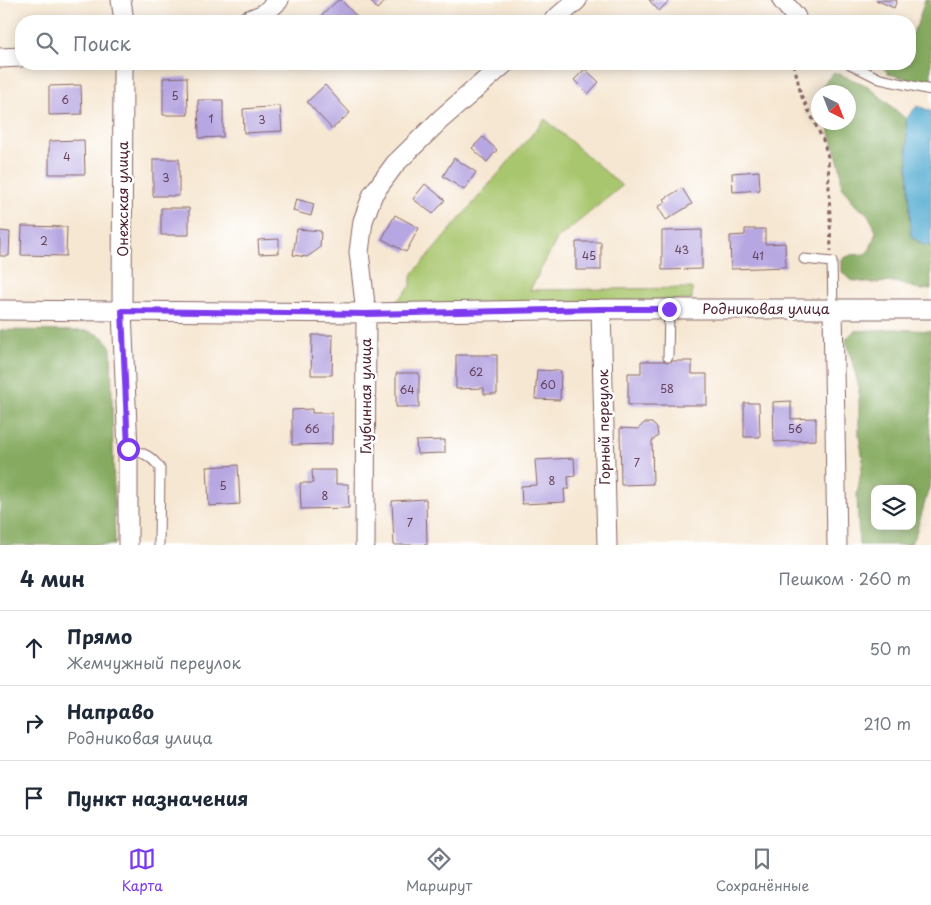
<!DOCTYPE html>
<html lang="ru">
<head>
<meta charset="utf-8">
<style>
	body { margin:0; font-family:"Playpen Sans",sans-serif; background:#f2f2f3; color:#1f2937 }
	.controls { position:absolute; right:15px; bottom:15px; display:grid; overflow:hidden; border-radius:10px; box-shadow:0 2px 12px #0003 }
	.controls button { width:45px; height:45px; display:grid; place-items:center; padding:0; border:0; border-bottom:1px solid #e0e1e3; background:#fff; color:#1f2937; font:25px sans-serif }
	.compass { position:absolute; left:811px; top:85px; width:45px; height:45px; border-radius:50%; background:#fff; box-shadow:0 2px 12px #0003; rotate:138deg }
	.stop { position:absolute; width:15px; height:15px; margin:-11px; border:4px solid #7c3aed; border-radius:50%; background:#fff }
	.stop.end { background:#7c3aed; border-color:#fff; box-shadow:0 1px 5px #0008 }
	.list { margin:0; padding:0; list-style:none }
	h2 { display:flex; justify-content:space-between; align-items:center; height:65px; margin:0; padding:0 20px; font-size:21px }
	h2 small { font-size:16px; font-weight:400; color:#747a83 }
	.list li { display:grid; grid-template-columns:32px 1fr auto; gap:15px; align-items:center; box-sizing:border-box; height:75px; padding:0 20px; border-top:1px solid #e0e1e3 }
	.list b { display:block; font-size:19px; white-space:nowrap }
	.list p { margin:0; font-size:16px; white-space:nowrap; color:#747a83 }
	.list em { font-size:16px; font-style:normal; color:#747a83 }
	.icon { flex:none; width:28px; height:28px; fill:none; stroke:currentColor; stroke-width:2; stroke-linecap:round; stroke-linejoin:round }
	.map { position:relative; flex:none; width:931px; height:545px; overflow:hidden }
	.search { position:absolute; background:#fff; box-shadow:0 2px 12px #0003; left:15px; right:15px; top:15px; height:55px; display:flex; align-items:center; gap:12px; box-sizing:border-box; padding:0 18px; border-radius:20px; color:#747a83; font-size:19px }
	.sheet { height:290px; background:#fff }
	nav { display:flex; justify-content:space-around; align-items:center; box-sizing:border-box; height:70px; border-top:1px solid #e0e1e3; background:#fff; font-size:14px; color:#747a83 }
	nav a { display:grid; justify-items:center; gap:2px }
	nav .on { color:#7c3aed }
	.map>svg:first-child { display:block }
	.green { fill:#a8c66d; stroke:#79724c }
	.forest { fill:#86ab60; stroke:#686546; fill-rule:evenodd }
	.water { fill:#55acd2; stroke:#50667e }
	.building { fill:#b6a6e1 }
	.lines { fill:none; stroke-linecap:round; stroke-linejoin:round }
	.lane-casing { stroke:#866565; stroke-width:11 }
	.street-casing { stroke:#866565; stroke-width:21 }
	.path { stroke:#866565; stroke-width:3; stroke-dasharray:4 4; stroke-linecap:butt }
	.lane { stroke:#fff; stroke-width:9 }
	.street { stroke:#fff; stroke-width:19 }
	.route { stroke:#7c3aed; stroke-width:6 }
	.labels { text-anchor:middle; stroke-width:5; stroke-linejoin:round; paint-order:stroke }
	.number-label { font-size:11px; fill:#654158 }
	.street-label { font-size:14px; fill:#4a1f2b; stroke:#fff }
</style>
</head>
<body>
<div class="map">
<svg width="931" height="545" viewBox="0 0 931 545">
	<rect width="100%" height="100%" fill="#fff"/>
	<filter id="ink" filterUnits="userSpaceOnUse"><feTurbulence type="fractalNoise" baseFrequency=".02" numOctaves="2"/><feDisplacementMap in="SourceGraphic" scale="10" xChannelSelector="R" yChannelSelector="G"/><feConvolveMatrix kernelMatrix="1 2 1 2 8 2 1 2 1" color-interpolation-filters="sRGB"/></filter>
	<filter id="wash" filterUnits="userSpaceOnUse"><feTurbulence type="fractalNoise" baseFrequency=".0096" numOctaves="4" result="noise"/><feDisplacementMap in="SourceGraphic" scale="20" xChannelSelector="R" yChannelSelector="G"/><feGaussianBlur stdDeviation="1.12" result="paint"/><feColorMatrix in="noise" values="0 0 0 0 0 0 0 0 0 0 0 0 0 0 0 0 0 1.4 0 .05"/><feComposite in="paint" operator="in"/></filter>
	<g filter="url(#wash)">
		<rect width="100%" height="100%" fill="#f6e7d2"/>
		<path class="green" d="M545,119l77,67 -65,53 -27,51 162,-2v12l-299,5 18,-19v-10z"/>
		<path class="forest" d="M925,0h6v85l-42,-11 -6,-6 1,-4h26v-27l7,-12z
			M834,72l34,14 38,33 5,117 12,9h8v44l-9,1 -27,-8 -27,1 -18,-3 -8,-8v-13l9,-4 14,-1 5,-5 6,-17 -3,-8 -6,-11 -11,-7 -14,-19 -2,-20 -13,-44 21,-1v-30h-28l1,-5z
			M895,329l36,2v76l-2,15 2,22v37l-15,52 -6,12h-51l-2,-50 6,-35 -4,-24v-49l-13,-48 8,-8zM875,489h37v37h-37z
			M0,330l87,1c11,2 19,7 24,17l4,197h-115z"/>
		<path class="water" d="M917,106l14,5v134h-8l-12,-9 -5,-117z"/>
		<g id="blocks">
			<path class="building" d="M338,0h3l18,19 -2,2h-41z
				M370,0h17l-10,9z
				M649,0h21l-11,11z
				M876,0h21l-3,8z
				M585,69l14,13 -11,12 -14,-14z
				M187,77l1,38h-25v-37z
				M81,85l1,29 -33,1v-29z
				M325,85l25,28 -18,16 -25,-27z
				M198,100h25v37l-24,1z
				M280,106l2,25 -38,2 -1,-24z
				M483,137l14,13 -10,12 -15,-14z
				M84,140l1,34h-36v-33z
				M454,158l22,14 -12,18 -21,-14z
				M153,159h26v37h-26z
				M759,171l1,19 -27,2 -1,-19z
				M425,184l20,16 -12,14 -20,-15z
				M682,188l10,16 -26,16 -8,-13 8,-5 -2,-3z
				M296,199l18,5 -3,12 -18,-5z
				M161,208h28v27h-28z
				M395,215l24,13 -13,24 -24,-13z
				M22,226l45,1 -1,29 -45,-1z
				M297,229l24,2 -1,17 -13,9 -14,-2z
				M745,229h20v15l20,-1 1,24 -55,2 -1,-33 15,-1z
				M702,230v39l-40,1v-39z
				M0,231l10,1 -1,24h-9z
				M279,239v14l-20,1 -1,-14z
				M576,242h25v28h-25z
				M312,335h21l-1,40h-21z
				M456,355h41v39h-13v-6l-28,1z
				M641,361h51v13h15v31h-79v-32h13z
				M537,370l24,1 -1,29 -25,-1z
				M396,373h23v34h-23z
				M791,401v18l25,-1v22l-42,2 -1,-40z
				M744,403h15l1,34h-16z
				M312,409v4h20v31l-40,1v-35z
				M644,423h8l5,5 1,8 -6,5 1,43 -32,1 -1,-57 18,1z
				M445,440v13l-28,1 -1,-13z
				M574,458l1,18 -7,1 1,12h-5l1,13 -43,2 -1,-18 16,-1 -2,-25z
				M238,465l2,39 -31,2 -2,-39z
				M312,470h24v14h12l1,24 -48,1 -1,-26h13z
				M426,499l1,46h-33l-2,-44z"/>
		</g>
	</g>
	<g filter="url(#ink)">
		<use href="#blocks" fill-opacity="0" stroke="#866565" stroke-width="1"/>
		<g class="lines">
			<defs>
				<path id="lane" d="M850,64l30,15 51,11
					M804,259l28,3 1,47
					M668,357l1,-48
					M128,449c16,4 22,6 32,19l-1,77"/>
				<path id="street" d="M121,0l3,21
					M782,0l14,17
					M246,21l18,-7 15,-14
					M553,21l24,-21
					M0,58l21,-1
					M124,64l-1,6 -1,241 6,138v96
					M601,309l6,236
					M833,309l4,236
					M0,310l366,3 235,-4h330
					M365,545l1,-232 -7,-61 4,-31 10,-27 22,-30 46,-45 63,-55"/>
			</defs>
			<use href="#lane" class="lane-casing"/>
			<use href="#street" class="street-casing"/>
			<path class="path" d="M794,64l7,31 22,45 5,17 3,94"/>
			<use href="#lane" class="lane"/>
			<use href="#street" class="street"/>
		</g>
	</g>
	<g class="lines" filter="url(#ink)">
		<path class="route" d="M128,449l-6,-138 244,3 235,-5h68"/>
	</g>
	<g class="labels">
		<g class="number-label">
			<text x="175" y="100">5</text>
			<text x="65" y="104">6</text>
			<text x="211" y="123">1</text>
			<text x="262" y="124">3</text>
			<text x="67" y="161">4</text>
			<text x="166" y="182">3</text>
			<text x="44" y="245">2</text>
			<text x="682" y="254">43</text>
			<text x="589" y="260">45</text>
			<text x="758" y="260">41</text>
			<text x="476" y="376">62</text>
			<text x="548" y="389">60</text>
			<text x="667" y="393">58</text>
			<text x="407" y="394">64</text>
			<text x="312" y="433">66</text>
			<text x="795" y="433">56</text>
			<text x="637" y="467">7</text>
			<text x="552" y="485">8</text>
			<text x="223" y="490">5</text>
			<text x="325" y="500">8</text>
			<text x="410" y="527">7</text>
		</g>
		<g class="street-label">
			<text transform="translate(123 199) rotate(-90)" y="5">Онежская улица</text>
			<text x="766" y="314">Родниковая улица</text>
			<text transform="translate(366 396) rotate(-90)" y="5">Глубинная улица</text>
			<text transform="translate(604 427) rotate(-91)" y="5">Горный переулок</text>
		</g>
	</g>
</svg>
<div class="controls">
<button><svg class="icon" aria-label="layers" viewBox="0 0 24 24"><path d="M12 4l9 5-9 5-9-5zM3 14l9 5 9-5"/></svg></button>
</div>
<svg class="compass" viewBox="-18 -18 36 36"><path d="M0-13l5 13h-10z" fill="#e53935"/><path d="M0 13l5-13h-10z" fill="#747a83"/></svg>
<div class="stop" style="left:128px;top:449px"></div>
<div class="stop end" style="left:669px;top:309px"></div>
<div class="search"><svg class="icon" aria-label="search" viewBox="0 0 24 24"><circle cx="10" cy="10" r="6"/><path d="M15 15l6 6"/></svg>Поиск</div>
</div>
<section class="sheet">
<h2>4 мин<small>Пешком · 260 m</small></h2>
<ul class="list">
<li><svg class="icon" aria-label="ahead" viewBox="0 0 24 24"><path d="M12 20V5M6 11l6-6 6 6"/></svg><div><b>Прямо</b><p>Жемчужный переулок</p></div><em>50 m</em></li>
<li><svg class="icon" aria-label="right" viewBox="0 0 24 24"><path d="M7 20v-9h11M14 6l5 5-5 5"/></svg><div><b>Направо</b><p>Родниковая улица</p></div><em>210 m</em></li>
<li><svg class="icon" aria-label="arrive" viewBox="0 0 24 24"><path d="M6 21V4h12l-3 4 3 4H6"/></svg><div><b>Пункт назначения</b></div></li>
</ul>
</section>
<nav>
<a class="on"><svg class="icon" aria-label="map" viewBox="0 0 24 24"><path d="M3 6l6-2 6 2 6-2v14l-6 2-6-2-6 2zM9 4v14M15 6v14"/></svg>Карта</a>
<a><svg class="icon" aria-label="directions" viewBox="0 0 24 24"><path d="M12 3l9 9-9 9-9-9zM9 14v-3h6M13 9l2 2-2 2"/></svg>Маршрут</a>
<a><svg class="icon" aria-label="saved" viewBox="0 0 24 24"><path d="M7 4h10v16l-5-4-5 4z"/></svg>Сохранённые</a>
</nav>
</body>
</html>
